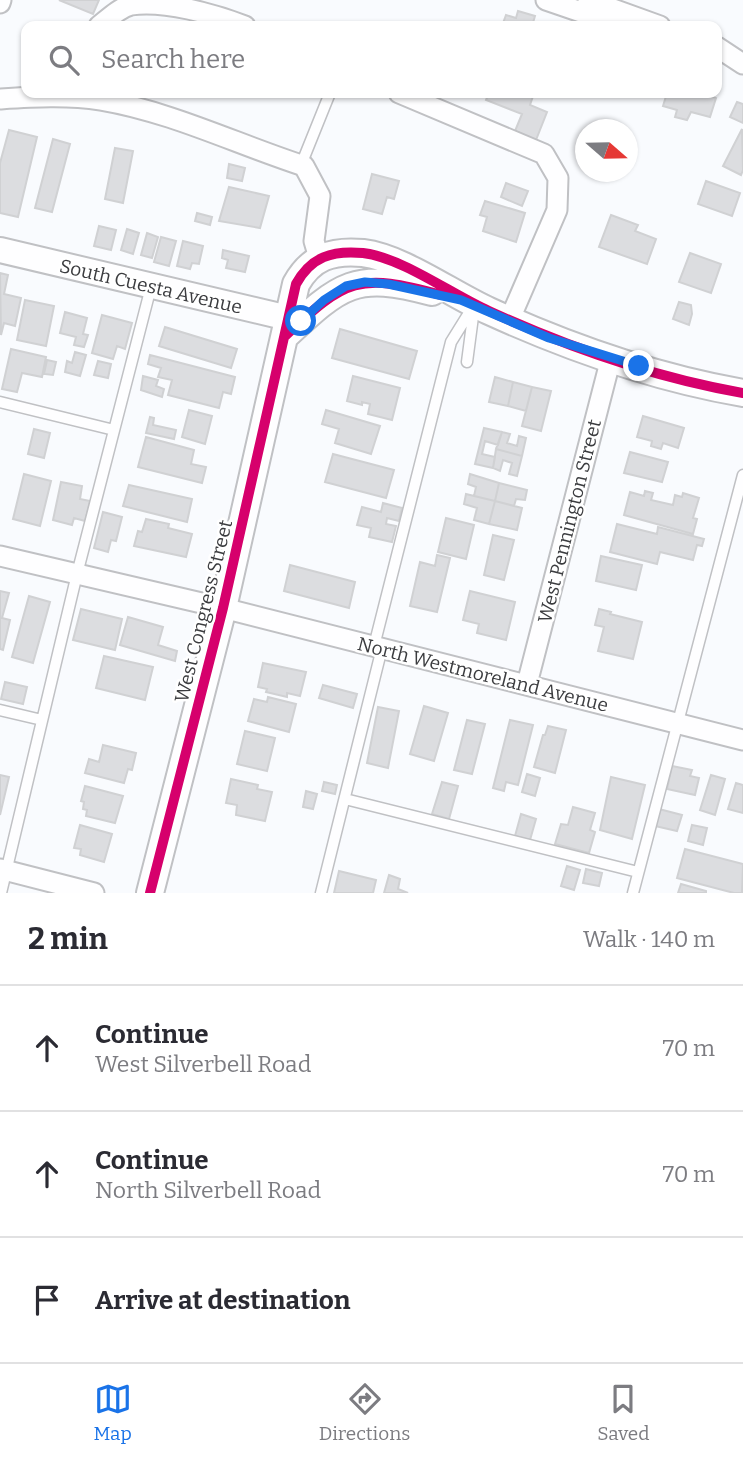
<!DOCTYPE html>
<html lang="en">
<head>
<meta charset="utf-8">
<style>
	body { margin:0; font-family:Bitter,serif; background:#f2f2f3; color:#2b2b33 }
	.compass { position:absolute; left:575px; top:119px; width:63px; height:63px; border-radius:50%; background:#fff; box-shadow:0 2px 5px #0004; rotate:110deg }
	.stop { position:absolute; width:21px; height:21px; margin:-16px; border:5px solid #1a73e8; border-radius:50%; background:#fff }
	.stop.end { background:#1a73e8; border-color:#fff; box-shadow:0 2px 7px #0008 }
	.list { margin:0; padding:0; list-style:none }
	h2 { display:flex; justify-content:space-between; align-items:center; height:91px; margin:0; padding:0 28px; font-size:30px }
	h2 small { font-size:23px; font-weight:400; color:#7c7c81 }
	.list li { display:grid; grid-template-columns:46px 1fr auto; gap:21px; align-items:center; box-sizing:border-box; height:126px; padding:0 28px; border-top:2px solid #e1e1e2 }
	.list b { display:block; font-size:26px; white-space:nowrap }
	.list p { margin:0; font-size:23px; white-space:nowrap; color:#7c7c81 }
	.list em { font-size:23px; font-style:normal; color:#7c7c81 }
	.icon { flex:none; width:38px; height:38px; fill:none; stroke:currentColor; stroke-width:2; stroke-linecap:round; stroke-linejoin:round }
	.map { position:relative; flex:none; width:743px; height:893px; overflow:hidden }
	.search { position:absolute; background:#fff; box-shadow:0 2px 5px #0004; left:21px; right:21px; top:21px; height:77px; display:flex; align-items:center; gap:18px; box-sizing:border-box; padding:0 24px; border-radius:14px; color:#7c7c81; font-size:26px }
	.sheet { height:469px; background:#fff }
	nav { display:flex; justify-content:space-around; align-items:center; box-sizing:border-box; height:98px; border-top:2px solid #e1e1e2; background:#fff; font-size:19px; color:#7c7c81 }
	nav a { display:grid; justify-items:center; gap:4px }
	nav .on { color:#1a73e8 }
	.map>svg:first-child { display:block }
	.building { fill:#dcdde0; stroke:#d0d1d3; stroke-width:2 }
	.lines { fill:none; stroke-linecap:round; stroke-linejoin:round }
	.service-casing { stroke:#c0c1c4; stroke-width:13 }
	.minor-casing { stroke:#c0c1c4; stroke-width:23 }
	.tertiary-casing { stroke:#c0c1c4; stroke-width:28 }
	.secondary-casing { stroke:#c0c1c4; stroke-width:30 }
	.service { stroke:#fefeff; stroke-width:10 }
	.minor { stroke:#fefeff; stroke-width:19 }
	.tertiary { stroke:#fefeff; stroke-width:24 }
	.secondary { stroke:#fefeff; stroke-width:26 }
	.cycleway-casing { stroke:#fff; stroke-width:15 }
	.cycleway { stroke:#d6006c; stroke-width:10 }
	.route { stroke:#1a73e8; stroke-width:9 }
	.labels { text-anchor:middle; stroke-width:5; stroke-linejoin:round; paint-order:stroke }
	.street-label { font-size:19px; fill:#3b3c3f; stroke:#fff }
</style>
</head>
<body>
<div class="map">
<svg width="743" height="893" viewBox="0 0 743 893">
	<rect width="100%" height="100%" fill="#f9fbfe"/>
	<path class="building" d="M59,0h40l-6,14z
		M518,11l17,5 -3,10h-30l4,-11 10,3z
		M489,93h36l8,3 -3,9 17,7 -11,28 -21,-9 7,-17 -36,-14z
		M667,93h35l14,5 -6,19 -19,-5 -4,8 -12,-3 2,-7 -14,-4z
		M737,102l6,2v19l-13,-6z
		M742,129l1,41 -2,5 -18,-9z
		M9,130l28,7 -19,80 -18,-4v-50z
		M53,139l17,5 -18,68 -17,-4z
		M115,148l18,3 -10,52 -18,-4z
		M229,164l16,4 -3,13 -15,-3z
		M372,174l27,7 -5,18 -7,-2 -5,17 -19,-5z
		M706,181l34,12 -8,23 -34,-12z
		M506,183l22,8 -6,15 -21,-9z
		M229,187l40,9 -9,32 -41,-7z
		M485,201l40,12 -9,29 -33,-11 4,-14 -7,-2z
		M197,213l15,4 -2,8 -15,-4z
		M611,215l27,10 -3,6 21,8 -9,25 -48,-17z
		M99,226l17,4 -5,20 -17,-4z
		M127,229l12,4 -6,21 -12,-4z
		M147,233l11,4 -6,21 -11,-3z
		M161,237l15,4 -7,25 -15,-4z
		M183,241l20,5 -4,18 -7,-1 -2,6 -13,-3z
		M223,250l26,6 -4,16 -19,-4 2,-8 -6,-2z
		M690,253l31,11 -10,29 -32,-11z
		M0,273l8,2 -4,19 17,4 -6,28 -11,-3 -3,12z
		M25,300l29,6 -8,40 -29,-6z
		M679,302l12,3 1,9 -3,11 -16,-6z
		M65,312l22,6 -4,16 5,1 -4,12 -10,-2 2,-8 -16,-4z
		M102,315l30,8 -7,26 -8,-3 -4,13 -21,-6z
		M165,327l72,22 -6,19 -72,-22z
		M340,329l77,22 -8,28 -77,-21z
		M11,349l35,8 -4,20 -20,-4 -5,19 -15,-3z
		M75,352l11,3 -6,21 -15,-4 2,-11 5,2z
		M150,355l85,22 -4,17 -8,-2 -4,16 -51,-13 4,-15 -14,-3 3,-9 -13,-4z
		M47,360l9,2 -3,13 -9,-1z
		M98,361l13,3 -3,14 -14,-3z
		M143,376l15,4 -2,6 8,3 -2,8 -21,-7z
		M353,376l47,12 -8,32 -24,-6 2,-10 -8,-2v3l-15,-4z
		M495,377l18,5 -5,24 -19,-4z
		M513,382l19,5 -6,24 -18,-5z
		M532,387l19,4 -10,40 -19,-5z
		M189,410l23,6 -7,28 -23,-7z
		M326,410l54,16 -9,28 -36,-11 4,-14 -17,-5z
		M643,416l41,12 -6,20 -15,-5 -2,6 -10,-3 1,-5 -15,-4z
		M150,417l4,1 -1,7 23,5 -2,9 -28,-6z
		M484,428l18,4 -4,13 -13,-4 -3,13 13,3 -2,11 -18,-4z
		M34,429l16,4 -6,25 -16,-4z
		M502,432l8,2 -3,9 10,3 2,-10 7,2 -4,18 -26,-7z
		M146,437l48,13 -3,14 15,3 -4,16 -64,-16z
		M496,449l26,7 -5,20 -8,-2 3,-11 -9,-3 -3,11 -7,-3z
		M630,452l38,10 -6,20 -38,-9z
		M333,454l61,16 -8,28 -61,-16z
		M24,474l27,7 -11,45 -27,-7z
		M470,474l29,9 -4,18 -21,-5 2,-9 -8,-3z
		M61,482l21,4 -2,13 10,2 -5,20 -11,-3 -2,7 -19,-5z
		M499,483l28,7 -2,10 -9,-1 -2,7 -19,-5z
		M129,485l63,14 -5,23 -64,-16z
		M645,491l8,2 -2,7 22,5 2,-10 7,2 1,-4 16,5 -6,20 4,1 -4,15 -69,-19 6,-23 14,4z
		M466,494l29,7 -6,23 -15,-4 3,-12 -13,-4z
		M495,501l27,7 -5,22 -28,-6z
		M383,503l19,5 -3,13 -12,-3 -1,6 10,2 -4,16 -23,-5 2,-9 -14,-3 5,-18 19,5z
		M103,512l19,5 -6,24 -5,-1 -3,12 -14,-4z
		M446,518l28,7 -8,34 -28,-7z
		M146,519l23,5 -1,4 24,6 -6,23 -52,-11 4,-15 4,1z
		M617,524l40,10 1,-7 46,12 -2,7 -5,-1 -4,15 -33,-8 -3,12 -47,-12z
		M493,535l21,5 -10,40 -20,-5z
		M437,555l13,3 -13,54 -27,-6 10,-44 15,4z
		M601,556l41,9 -6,25 -40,-9z
		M290,565l65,17 -6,26 -65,-17z
		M0,591l9,2 -7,25 8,2 -7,30 -3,-1z
		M470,591l45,11 -9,38 -29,-7 2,-9 -16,-4z
		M29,596l21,6 -17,61 -21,-6z
		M81,609l41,10 -7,31 -42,-10z
		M599,609l12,3 -1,2 32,8 -9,37 -35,-8 6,-24 -9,-2z
		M128,617l35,10 -5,18 19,6 -2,10 -55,-16z
		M104,656l49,11 -8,33 -49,-12z
		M263,663l43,9 -6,24 -13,-3v4l-21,-5 1,-3 -9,-2z
		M5,682l22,5 -4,17 -22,-5z
		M323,685l34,9 -4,14 -34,-10z
		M268,697l28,7 -7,28 -41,-11 6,-22 13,3z
		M424,706l24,7 -14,48 -24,-7z
		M378,707l21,4 -11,57 -21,-5z
		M467,720l18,4 -13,50 -18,-4z
		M510,720l23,5 -15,60 -12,-3 -2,9 -11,-3z
		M548,726l18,4 -11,43 -21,-6 9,-32h2z
		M245,731l30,7 -8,33 -30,-7z
		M103,745l33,8 -4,17 -4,-1 -4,14 -39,-10 4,-14 10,3z
		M672,766l20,4 -2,6 9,2 -4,17 -28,-6z
		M527,774l13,4 -5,18 -13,-4z
		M0,775l9,2 -9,38z
		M711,775l14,4 -10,36 -15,-5z
		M611,777l34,8 -13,54 -32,-9z
		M231,779l27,6 -1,4 15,3 -7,29 -29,-6 1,-10 -11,-2z
		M324,782l13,3 -2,9 -13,-3z
		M442,782l16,4 -9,33 -17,-5z
		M736,783l7,2v28l-15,-4z
		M85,786l38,10 -8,27 -29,-7 1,-6 -4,-1 1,-7 -3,-1z
		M306,791l11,3 -4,15 -10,-2z
		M573,807l22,6 -5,17 5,2 -6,21 -34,-9 6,-20 7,1z
		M659,809l23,6 -5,16 -22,-5z
		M521,814l15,5 -6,21 -15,-4z
		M80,825l32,9 -8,28 -24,-7 1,-6 -7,-1z
		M692,825l15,3 -4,17 -15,-4z
		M685,849l58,15 -1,29h-8l-57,-15z
		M567,866l13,4 -6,20 -13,-4z
		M586,869l16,4 -3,13 -16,-3z
		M339,871l37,9 -3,13h-39z
		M389,875l11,4 -2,10 10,4h-24z
		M681,884l25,7v2h-28z"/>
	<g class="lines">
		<defs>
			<path id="service" d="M301,165l29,-72
				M467,362l7,-53
				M0,402l114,28
				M374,646l77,-304 23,-37
				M0,710l42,10
				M345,799l293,73
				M1,893l76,-319 74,-287
				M321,893l61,-245
				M633,893l110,-418"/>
			<path id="minor" d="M546,0l76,26
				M588,0l72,26
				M0,3l1,-3
				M99,26c10,-8 20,-18 32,-21 33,-5 83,9 114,21
				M717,47l26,17
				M399,93l145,61 14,24 -1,32 -48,111
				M0,99c34,-2 67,-4 101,1 71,12 135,44 203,66l16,30 -6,45 5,17
				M0,556l223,52 520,132
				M527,684l84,-326
				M0,869l94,24"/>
			<path id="tertiary" d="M0,250l301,71"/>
			<path id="secondary" d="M285,336c56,-52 70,-65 147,-44
				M150,893l73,-285 73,-324c15,-27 36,-34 67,-31 40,5 88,41 126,58 79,36 168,67 254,82"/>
		</defs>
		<use href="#service" class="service-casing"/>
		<use href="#minor" class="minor-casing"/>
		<use href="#tertiary" class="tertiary-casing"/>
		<use href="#secondary" class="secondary-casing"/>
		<use href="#service" class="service"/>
		<use href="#minor" class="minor"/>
		<use href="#tertiary" class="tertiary"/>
		<use href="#secondary" class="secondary"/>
		<defs>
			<path id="cycleway" d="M285,336c61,-57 73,-64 156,-41
				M150,893l73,-285 73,-324c15,-27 36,-34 67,-31 40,5 88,41 126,58 79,36 168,67 254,82"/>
		</defs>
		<use href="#cycleway" class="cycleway-casing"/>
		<use href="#cycleway" class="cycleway"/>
	</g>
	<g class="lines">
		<path class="route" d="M301,321l23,-21 22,-14 19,-4 23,2 73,16 88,38 90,28"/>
	</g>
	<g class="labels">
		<g class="street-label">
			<text transform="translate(151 286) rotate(13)" y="7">South Cuesta Avenue</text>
			<text transform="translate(569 521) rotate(-76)" y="7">West Pennington Street</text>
			<text transform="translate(203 611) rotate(-76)" y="7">West Congress Street</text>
			<text transform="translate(483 674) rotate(14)" y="7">North Westmoreland Avenue</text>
		</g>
	</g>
</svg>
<svg class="compass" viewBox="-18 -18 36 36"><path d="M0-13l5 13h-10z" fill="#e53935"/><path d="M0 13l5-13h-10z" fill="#7c7c81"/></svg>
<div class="stop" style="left:301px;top:321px"></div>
<div class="stop end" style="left:639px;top:366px"></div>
<div class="search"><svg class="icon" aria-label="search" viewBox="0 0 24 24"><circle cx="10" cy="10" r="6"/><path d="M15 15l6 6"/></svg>Search here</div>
</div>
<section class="sheet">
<h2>2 min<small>Walk · 140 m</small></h2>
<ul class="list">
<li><svg class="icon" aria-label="ahead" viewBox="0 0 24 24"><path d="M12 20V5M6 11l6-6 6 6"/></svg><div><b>Continue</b><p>West Silverbell Road</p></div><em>70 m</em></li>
<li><svg class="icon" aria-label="ahead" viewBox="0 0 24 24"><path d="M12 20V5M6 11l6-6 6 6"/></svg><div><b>Continue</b><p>North Silverbell Road</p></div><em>70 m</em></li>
<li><svg class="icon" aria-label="arrive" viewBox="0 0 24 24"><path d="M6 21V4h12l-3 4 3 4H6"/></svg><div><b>Arrive at destination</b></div></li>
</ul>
</section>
<nav>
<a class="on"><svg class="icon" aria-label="map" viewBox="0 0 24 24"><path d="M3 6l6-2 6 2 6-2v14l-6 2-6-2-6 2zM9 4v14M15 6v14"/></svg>Map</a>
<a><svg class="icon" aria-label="directions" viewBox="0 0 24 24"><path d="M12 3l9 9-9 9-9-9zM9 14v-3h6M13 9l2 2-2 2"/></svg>Directions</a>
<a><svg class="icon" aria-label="saved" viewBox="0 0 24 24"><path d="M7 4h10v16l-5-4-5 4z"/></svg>Saved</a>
</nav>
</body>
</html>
